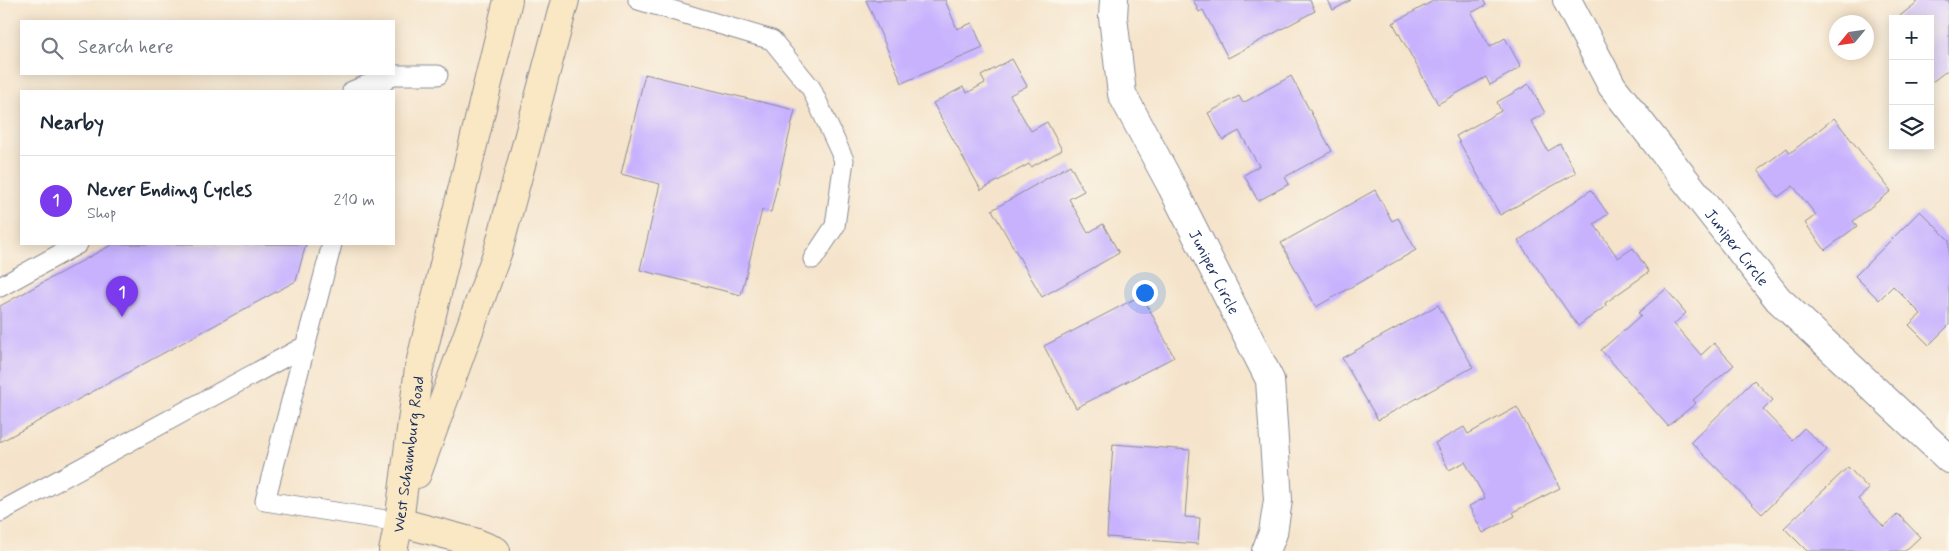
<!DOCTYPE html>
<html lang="en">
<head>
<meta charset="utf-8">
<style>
	body { margin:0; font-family:Mynerve,sans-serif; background:#f2f2f3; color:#1f2937 }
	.controls { position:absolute; right:15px; top:15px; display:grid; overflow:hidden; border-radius:0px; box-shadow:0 2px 12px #0003 }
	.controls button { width:45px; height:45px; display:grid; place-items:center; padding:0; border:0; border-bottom:1px solid #e0e1e3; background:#fff; color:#1f2937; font:25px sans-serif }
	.compass { position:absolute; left:1829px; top:15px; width:45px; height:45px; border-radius:50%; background:#fff; box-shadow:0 2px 12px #0003; rotate:241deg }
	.you { position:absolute; left:1144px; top:292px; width:18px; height:18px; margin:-12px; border:4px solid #fff; border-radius:50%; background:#1a73e8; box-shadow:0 0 0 8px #1a73e833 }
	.badge { display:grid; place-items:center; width:32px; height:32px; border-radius:50%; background:#7c3aed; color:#fff; font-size:16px; font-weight:700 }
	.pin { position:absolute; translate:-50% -41px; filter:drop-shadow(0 1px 2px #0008) }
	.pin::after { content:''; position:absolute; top:26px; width:18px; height:15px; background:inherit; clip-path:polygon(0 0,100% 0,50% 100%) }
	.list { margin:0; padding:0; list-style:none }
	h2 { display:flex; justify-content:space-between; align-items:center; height:65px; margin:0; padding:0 20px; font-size:21px }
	h2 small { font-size:16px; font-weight:400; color:#747a83 }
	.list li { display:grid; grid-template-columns:32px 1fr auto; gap:15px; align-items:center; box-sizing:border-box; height:90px; padding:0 20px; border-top:1px solid #e0e1e3 }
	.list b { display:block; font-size:19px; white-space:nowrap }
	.list p { margin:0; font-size:16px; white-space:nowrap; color:#747a83 }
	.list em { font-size:16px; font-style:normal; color:#747a83 }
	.icon { flex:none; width:28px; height:28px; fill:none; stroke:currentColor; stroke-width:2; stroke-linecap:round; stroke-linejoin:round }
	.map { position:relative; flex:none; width:1949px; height:551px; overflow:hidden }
	.search { position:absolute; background:#fff; box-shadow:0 2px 12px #0003; left:20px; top:20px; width:375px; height:55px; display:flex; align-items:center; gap:12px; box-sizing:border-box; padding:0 18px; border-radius:0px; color:#747a83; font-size:19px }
	.panel { position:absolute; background:#fff; box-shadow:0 2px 12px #0003; left:20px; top:90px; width:375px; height:155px; border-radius:0px }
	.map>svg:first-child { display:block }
	.building { fill:#c8b2fe }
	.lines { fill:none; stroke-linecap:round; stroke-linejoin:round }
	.lane-casing { stroke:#888a94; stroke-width:21 }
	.street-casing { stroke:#888a94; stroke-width:30 }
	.secondary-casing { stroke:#888a94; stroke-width:30 }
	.lane { stroke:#fff; stroke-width:19 }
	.street { stroke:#fff; stroke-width:28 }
	.secondary { stroke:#fae7c3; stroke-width:28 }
	.labels { text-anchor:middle; stroke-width:4; stroke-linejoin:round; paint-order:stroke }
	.street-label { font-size:16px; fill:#1b2f5e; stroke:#fbf7ec }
</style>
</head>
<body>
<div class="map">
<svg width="1949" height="551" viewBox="0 0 1949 551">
	<rect width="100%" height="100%" fill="#fbf7ec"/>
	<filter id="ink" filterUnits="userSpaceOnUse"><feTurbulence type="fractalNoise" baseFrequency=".02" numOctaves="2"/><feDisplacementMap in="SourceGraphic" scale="10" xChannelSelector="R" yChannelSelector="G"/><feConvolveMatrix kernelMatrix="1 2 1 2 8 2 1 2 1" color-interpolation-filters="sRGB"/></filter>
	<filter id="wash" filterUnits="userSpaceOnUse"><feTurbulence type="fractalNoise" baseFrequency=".0096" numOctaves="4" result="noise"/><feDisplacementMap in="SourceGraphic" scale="20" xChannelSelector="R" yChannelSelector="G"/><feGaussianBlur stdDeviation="1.12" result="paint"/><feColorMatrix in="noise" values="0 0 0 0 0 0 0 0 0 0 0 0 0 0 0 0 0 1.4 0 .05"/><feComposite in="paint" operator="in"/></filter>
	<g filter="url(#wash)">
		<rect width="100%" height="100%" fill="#f5e4cb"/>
		<g id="blocks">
			<path class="building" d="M866,0h79l12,29 15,-6 11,25 -81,35z
				M1193,0h117l5,11 -87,47 -25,-48 -4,2z
				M1328,0h23l-18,10z
				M1435,0h48l3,5 -15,8 19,34 15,-9 16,29 -31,18 -4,-8 -48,27 -45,-81z
				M1920,0h29v69l-17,13 -2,-3v-60h-34z
				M1012,59l15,27 -17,9 21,36 16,-9 15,28 -31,17 -2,-3 -48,26 -48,-87 30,-16 4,6 18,-10 -4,-7z
				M645,74l150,36 -24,102 -9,-2 -21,85 -101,-25 20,-86 -39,-10z
				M1291,76l41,75 -47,26 4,7 -31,17 -14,-26 15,-9 -20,-35 -16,9 -15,-27 31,-17 4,7z
				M1529,84l16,29 -14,8 17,30 12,-7 16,29 -76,42 -44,-79 45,-25 -4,-9z
				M1834,118l57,73 -38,30 4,5 -32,24 -20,-27 11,-8 -23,-29 -15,11 -20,-27 29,-22 3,5z
				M1070,165l14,26 -15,8 19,34 15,-9 16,29 -77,44 -50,-87z
				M1375,190l17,31 6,-3 18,32 -100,57 -35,-64z
				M1591,190l17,24 -14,10 24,34 15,-10 16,24 -44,31 1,3 -28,20 -60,-85z
				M1920,211l29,29v85l-20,20 -20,-20 12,-11 -28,-28 -14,14 -24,-24z
				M113,244h193l-10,37 -296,161v-136z
				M1666,289l20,24 -12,11 27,31 13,-12 20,22 -41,35 3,3 -28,23 -67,-76 40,-35 -3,-2z
				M1142,295l32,62 -98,51 -32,-62z
				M1438,305l35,62 -95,53 -36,-62z
				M1754,380l19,20 -10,10 29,30 12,-12 23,22 -65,64 -71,-72z
				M1517,407l43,81 -47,24 2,4 -32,17 -14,-27 16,-8 -20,-36 -16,8 -14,-27 29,-16 4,7z
				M1113,444l77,6 -5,67 15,1 -2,26 -91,-7z
				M1848,467l21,22 -11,10 26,28 14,-13 22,23 -15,14h-98l-23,-23z"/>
		</g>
	</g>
	<g filter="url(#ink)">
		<use href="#blocks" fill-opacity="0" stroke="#888a94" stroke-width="1"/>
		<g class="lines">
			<defs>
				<path id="lane" d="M638,0l134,40 39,48 33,72 -9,66 -22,33
					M352,91l32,-13
					M373,91l19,-16h46
					M332,244l-67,257 134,21
					M0,287l78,-43
					M0,512l305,-166"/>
				<g id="street">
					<path id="s1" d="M1114,0l-1,17 9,77 50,93 98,193 8,120 -5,33 -7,18"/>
					<path id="s2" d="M1567,0l45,86 166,213 171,160"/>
				</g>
				<g id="secondary">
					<path d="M417,474l81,-223 67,-251"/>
					<path d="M399,522l75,20 22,9"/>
					<path id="s3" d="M393,551l6,-29 20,-154 89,-368"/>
				</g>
			</defs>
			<use href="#lane" class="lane-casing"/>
			<use href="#street" class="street-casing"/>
			<use href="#secondary" class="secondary-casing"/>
			<use href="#lane" class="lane"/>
			<use href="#street" class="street"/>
			<use href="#secondary" class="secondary"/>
		</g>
	</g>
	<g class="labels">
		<g class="street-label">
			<text dy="6" stroke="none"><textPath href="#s2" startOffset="301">Juniper Circle</textPath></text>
			<text dy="6" stroke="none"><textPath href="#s1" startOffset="295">Juniper Circle</textPath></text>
			<text dy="6" stroke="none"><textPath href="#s3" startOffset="98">West Schaumburg Road</textPath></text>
		</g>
	</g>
</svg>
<div class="controls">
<button>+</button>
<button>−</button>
<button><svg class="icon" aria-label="layers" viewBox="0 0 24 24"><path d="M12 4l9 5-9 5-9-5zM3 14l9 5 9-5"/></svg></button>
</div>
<svg class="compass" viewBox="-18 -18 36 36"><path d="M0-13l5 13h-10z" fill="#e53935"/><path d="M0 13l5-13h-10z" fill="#747a83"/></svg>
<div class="you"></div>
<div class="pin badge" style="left:122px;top:317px">1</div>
<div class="search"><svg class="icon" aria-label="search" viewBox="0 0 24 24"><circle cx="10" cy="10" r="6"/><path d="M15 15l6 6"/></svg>Search here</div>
<section class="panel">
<h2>Nearby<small></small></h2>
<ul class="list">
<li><span class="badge">1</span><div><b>Never Ending Cycles</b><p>Shop</p></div><em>210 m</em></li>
</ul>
</section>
</div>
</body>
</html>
